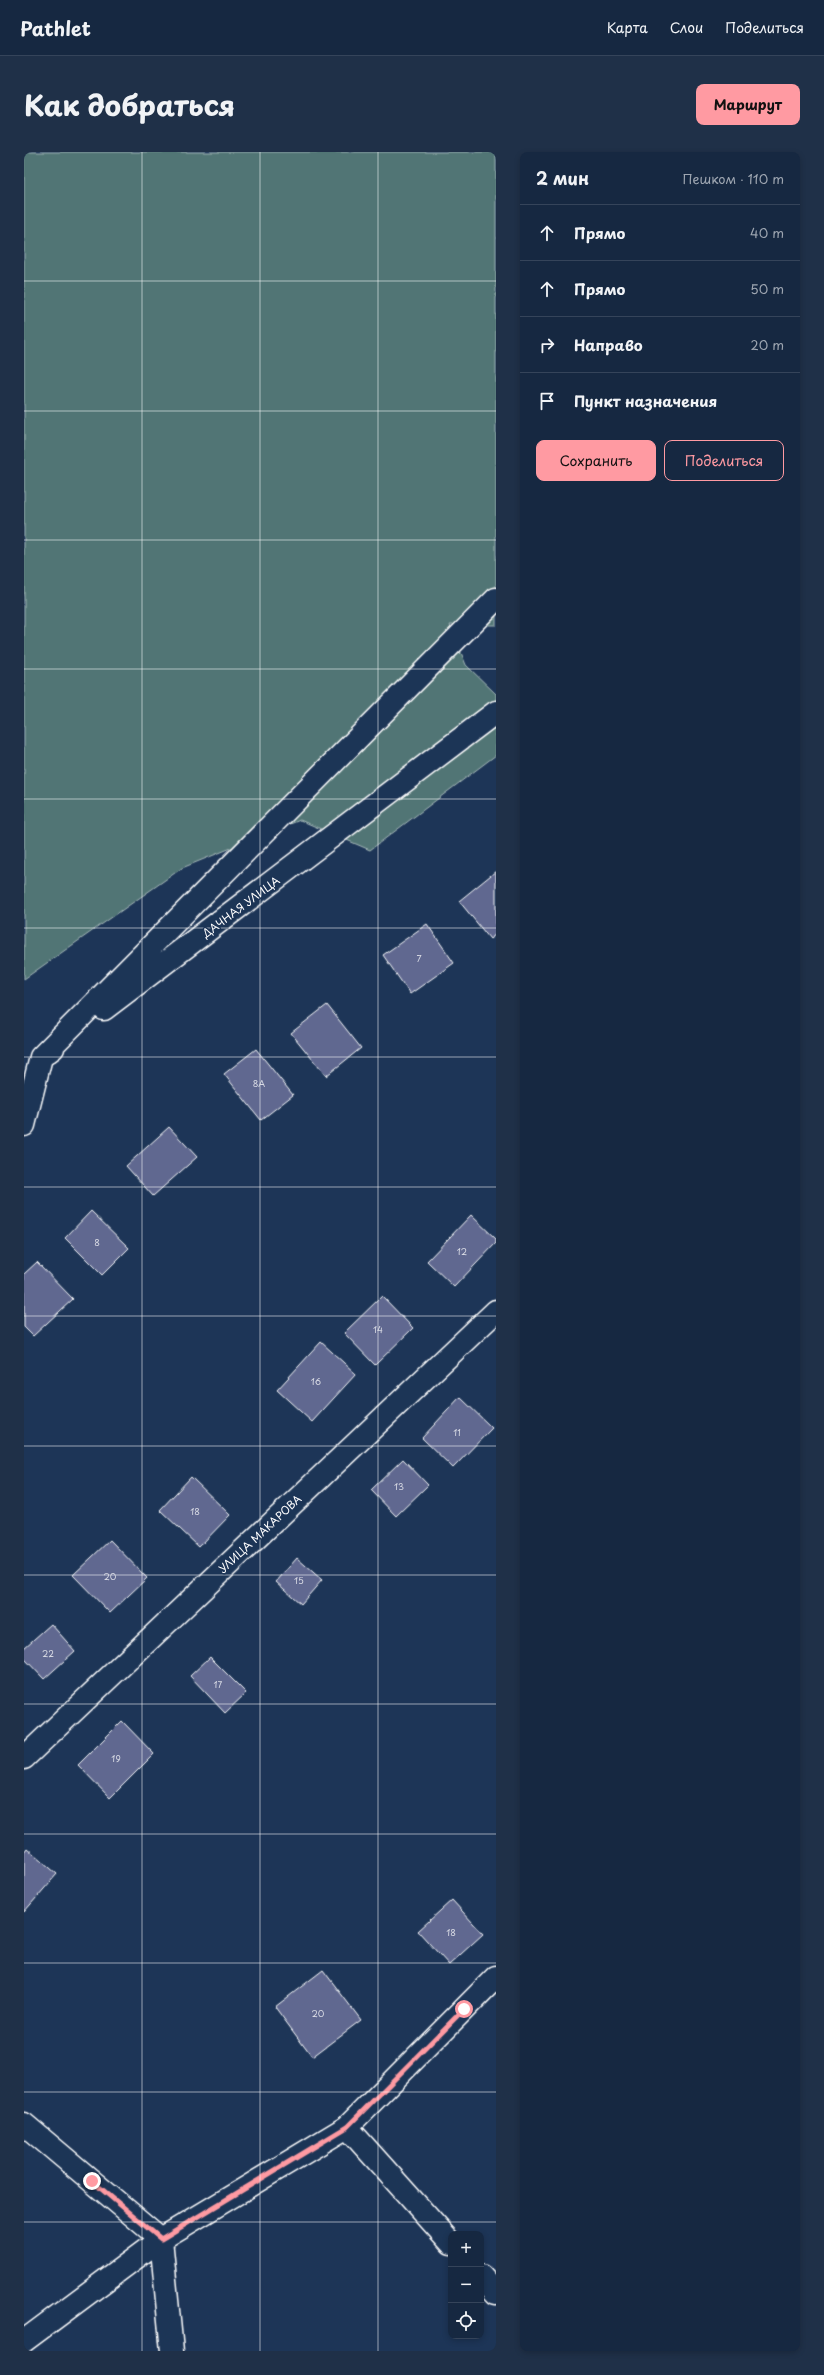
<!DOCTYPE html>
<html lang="ru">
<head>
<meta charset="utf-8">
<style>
	body { margin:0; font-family:"Playpen Sans",sans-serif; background:#1f3048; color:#f1f3f6 }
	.controls { position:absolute; right:12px; bottom:12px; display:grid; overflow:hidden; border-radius:8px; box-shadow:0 2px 6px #0003 }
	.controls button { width:36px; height:36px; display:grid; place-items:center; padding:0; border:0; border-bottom:1px solid #35445a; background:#162841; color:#f1f3f6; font:20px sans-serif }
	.stop { position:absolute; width:12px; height:12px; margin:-9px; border:3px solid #ff9aa2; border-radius:50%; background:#fff }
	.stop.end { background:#ff9aa2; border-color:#fff; box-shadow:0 1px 4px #0008 }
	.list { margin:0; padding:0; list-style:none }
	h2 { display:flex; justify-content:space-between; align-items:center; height:52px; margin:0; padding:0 16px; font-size:17px }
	h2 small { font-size:13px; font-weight:400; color:#9ea6b1 }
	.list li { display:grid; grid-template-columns:26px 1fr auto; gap:12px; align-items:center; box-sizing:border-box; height:56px; padding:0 16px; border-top:1px solid #35445a }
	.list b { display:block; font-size:15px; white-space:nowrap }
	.list em { font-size:13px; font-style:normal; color:#9ea6b1 }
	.actions { display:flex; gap:8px; padding:12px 16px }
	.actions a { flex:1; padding:9px 0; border:1px solid #ff9aa2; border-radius:8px; text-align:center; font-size:14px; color:#ff9aa2 }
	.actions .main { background:#ff9aa2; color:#111 }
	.icon { flex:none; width:22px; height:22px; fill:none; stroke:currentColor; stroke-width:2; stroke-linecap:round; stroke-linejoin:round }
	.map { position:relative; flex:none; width:472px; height:2199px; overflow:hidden; border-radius:8px }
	header { display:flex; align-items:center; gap:24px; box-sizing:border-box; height:56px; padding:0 20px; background:#162841; border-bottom:1px solid #35445a }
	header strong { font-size:19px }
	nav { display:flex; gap:22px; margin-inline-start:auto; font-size:14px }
	.intro { display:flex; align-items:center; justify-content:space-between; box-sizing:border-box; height:96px; padding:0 24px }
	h1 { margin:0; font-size:28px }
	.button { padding:10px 18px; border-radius:8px; background:#ff9aa2; color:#111; font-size:14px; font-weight:700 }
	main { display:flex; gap:24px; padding:0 24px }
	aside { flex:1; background:#162841; border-radius:8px; box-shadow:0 2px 6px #0003 }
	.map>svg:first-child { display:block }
	.green { fill:#517474; stroke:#a8baba }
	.building { fill:#606890; stroke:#fff }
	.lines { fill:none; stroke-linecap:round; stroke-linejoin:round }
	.street-casing { stroke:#fff; stroke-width:25 }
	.street { stroke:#1d3557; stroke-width:22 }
	.route { stroke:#ff9aa2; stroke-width:5 }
	.grid { fill:none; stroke:#fff; stroke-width:1; stroke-opacity:0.55 }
	.labels { text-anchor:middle; stroke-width:3; stroke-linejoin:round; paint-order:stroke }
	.number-label { font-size:9px; fill:#d7d9e3 }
	.street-label { font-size:11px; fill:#fff; stroke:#1d3557 }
</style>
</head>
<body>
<header>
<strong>Pathlet</strong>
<nav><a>Карта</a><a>Слои</a><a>Поделиться</a></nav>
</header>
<div class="intro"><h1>Как добраться</h1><a class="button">Маршрут</a></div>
<main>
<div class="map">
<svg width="472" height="2199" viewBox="0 0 472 2199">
	<rect width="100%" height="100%" fill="#1d3557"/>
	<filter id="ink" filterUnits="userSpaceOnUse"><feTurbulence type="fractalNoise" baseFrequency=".025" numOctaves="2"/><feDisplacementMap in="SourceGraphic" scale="8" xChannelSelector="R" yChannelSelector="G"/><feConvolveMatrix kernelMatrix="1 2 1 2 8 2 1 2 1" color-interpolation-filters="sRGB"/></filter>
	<g filter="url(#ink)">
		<path class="green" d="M0,0h472v473h-46l16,40 30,29v61l-126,95 -70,-30 -118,48 -158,111z"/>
		<path class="building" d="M472,719v63l-6,5 -31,-38z
			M403,772l27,39 -44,31 -27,-39z
			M303,853l34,43 -35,28 -35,-43z
			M232,897l37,46 -32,25 -37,-46z
			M145,975l28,30 -44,39 -27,-30z
			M67,1059l38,37 -27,27 -37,-37z
			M447,1063l25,24v4l-42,44 -27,-26z
			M13,1110l36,37 -40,37 -9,-9v-53z
			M358,1144l31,32 -38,37 -31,-32z
			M297,1190l35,32 -44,48 -35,-32z
			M436,1245l32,31 -39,40 -31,-30z
			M379,1307l25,26 -32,31 -25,-26z
			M167,1325l39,38 -31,32 -39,-37z
			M86,1388l37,38 -37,35 -37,-38z
			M273,1406l25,22 -21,24 -25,-22z
			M27,1472l24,27 -31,28 -20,-21v-10z
			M186,1505l36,36 -21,20 -35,-37z
			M98,1569l32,33 -44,44 -32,-33z
			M3,1696l30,26 -33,38v-60z
			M428,1748l31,34 -34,31 -31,-34z
			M299,1818l38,50 -49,37 -37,-50z"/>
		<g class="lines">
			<defs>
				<path id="street" d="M80,857l392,-297
					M17,905l455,-458
					M0,973l17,-68 12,-9
					M0,1606l472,-447
					M0,1972l137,115 11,112
					M323,1975l149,-150
					M457,2124l15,17
					M0,2189l137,-102 186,-112 104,116"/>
			</defs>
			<use href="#street" class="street-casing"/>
			<use href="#street" class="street"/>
		</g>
	</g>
	<g class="lines" filter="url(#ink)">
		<path class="route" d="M68,2029l69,58 186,-112 117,-118"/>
	</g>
	<path class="grid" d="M118,0v2199M236,0v2199M354,0v2199M0,129h472M0,259h472M0,388h472M0,517h472M0,647h472M0,776h472M0,905h472M0,1035h472M0,1164h472M0,1294h472M0,1423h472M0,1552h472M0,1682h472M0,1811h472M0,1940h472M0,2070h472"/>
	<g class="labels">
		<g class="number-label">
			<text x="395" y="810">7</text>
			<text x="235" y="935">8А</text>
			<text x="73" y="1094">8</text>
			<text x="438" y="1103">12</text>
			<text x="354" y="1181">14</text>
			<text x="292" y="1233">16</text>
			<text x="433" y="1284">11</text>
			<text x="375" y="1338">13</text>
			<text x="171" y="1363">18</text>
			<text x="86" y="1428">20</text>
			<text x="275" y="1432">15</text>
			<text x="24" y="1505">22</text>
			<text x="194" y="1536">17</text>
			<text x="92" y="1610">19</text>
			<text x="427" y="1784">18</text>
			<text x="294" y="1865">20</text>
		</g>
		<g class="street-label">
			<text transform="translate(217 755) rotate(-37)" y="4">ДАЧНАЯ УЛИЦА</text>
			<text transform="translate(236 1382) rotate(-43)" y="4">УЛИЦА МАКАРОВА</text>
		</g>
	</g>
</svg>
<div class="controls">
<button>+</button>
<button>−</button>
<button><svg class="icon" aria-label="locate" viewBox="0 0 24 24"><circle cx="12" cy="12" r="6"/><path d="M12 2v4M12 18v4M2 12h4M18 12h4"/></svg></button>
</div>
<div class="stop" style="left:440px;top:1857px"></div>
<div class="stop end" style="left:68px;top:2029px"></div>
</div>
<aside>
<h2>2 мин<small>Пешком · 110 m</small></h2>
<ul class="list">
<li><svg class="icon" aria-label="ahead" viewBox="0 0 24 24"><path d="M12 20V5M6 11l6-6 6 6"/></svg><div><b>Прямо</b></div><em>40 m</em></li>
<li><svg class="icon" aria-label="ahead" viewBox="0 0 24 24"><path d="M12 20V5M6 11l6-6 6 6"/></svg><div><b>Прямо</b></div><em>50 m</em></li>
<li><svg class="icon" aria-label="right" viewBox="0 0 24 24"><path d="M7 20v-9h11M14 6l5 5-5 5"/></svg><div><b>Направо</b></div><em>20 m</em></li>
<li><svg class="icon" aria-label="arrive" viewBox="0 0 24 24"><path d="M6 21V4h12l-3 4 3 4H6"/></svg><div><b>Пункт назначения</b></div></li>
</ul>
<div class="actions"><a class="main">Сохранить</a><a>Поделиться</a></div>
</aside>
</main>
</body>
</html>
